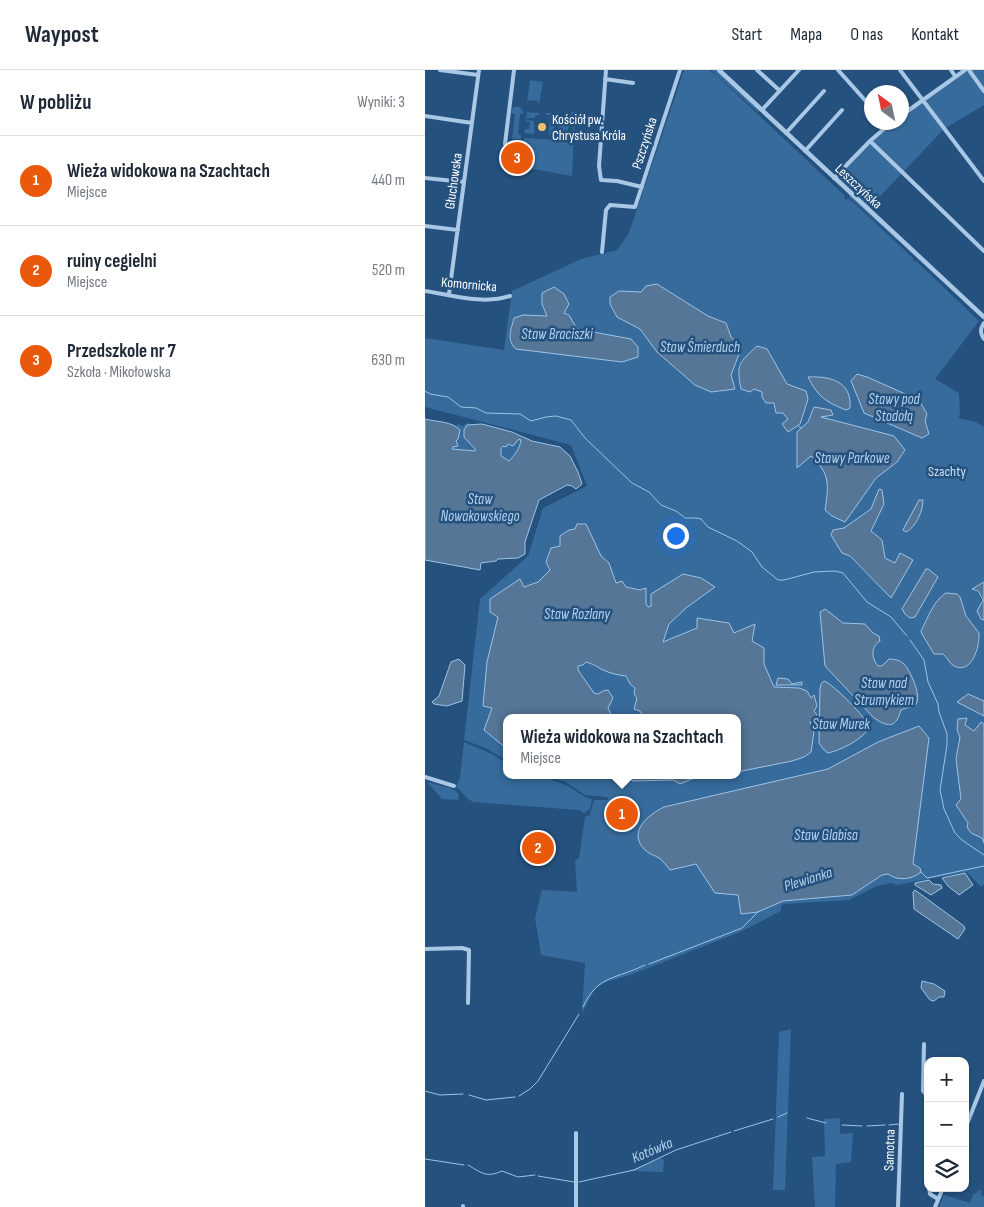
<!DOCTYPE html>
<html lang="pl">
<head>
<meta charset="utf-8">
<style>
	body { margin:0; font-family:"Sofia Sans Condensed",sans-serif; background:#f6f6f7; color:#1f2937 }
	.controls { position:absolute; right:15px; bottom:15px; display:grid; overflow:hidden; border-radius:10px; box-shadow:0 1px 4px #0004 }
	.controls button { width:45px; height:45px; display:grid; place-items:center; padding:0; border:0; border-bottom:1px solid #e0e1e3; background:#fff; color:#1f2937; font:25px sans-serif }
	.compass { position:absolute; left:439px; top:15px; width:45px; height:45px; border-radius:50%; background:#fff; box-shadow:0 1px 4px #0004; rotate:327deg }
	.you { position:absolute; left:250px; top:465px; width:18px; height:18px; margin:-12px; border:4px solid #fff; border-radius:50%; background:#1a73e8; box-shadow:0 0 0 8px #1a73e833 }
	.badge { display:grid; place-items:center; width:32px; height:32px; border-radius:50%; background:#ea580c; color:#fff; font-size:16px; font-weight:700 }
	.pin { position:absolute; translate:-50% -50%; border:2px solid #fff; box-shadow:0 1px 5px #0006 }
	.popup { position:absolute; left:78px; top:644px; width:238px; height:65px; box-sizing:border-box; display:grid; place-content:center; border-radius:10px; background:#fff; filter:drop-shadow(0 1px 4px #0005); font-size:16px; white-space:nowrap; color:#747a83 }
	.popup b { font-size:19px; color:#1f2937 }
	.popup::after { content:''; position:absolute; left:50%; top:100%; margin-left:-10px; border:10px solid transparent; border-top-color:#fff }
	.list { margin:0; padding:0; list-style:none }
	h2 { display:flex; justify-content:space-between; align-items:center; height:65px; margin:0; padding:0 20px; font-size:21px }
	h2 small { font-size:16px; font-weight:400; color:#747a83 }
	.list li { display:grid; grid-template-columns:32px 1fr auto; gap:15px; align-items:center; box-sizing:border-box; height:90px; padding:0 20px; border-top:1px solid #e0e1e3 }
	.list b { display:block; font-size:19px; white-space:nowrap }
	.list p { margin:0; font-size:16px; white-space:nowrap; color:#747a83 }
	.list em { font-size:16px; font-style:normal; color:#747a83 }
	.icon { flex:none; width:28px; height:28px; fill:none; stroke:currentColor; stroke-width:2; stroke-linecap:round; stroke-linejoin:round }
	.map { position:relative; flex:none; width:559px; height:1137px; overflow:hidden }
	header { display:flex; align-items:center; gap:30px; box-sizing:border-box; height:70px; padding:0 25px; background:#fff; border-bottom:1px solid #e0e1e3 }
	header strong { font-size:24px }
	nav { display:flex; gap:28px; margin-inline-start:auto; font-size:18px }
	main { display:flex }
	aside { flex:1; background:#fff }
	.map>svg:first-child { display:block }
	.green { fill:#376b9c; fill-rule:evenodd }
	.water { fill:#567697; stroke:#9dc4e7; fill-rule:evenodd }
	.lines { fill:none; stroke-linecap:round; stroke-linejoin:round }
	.stream { stroke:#9dc4e7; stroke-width:1 }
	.minor { stroke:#a9c8e6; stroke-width:4 }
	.tertiary { stroke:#a9c8e6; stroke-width:4.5 }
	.poi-dot { fill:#f0c26c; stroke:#24517e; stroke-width:2 }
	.labels { text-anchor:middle; stroke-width:5; stroke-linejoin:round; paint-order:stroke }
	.poi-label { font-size:14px; fill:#fff; stroke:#24517e; text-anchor:start }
	.street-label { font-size:14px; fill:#fff; stroke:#24517e }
	.park-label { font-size:14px; fill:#cce1f5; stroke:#24517e }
	.water-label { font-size:15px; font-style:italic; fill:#b4d2ee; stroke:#24517e }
</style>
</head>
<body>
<header>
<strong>Waypost</strong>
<nav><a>Start</a><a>Mapa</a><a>O nas</a><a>Kontakt</a></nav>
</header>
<main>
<aside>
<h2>W pobliżu<small>Wyniki: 3</small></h2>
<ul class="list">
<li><span class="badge">1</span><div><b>Wieża widokowa na Szachtach</b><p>Miejsce</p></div><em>440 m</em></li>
<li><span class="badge">2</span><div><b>ruiny cegielni</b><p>Miejsce</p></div><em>520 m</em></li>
<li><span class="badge">3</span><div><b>Przedszkole nr 7</b><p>Szkoła · Mikołowska</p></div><em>630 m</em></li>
</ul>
</aside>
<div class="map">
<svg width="559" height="1137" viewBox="0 0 559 1137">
	<rect width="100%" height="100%" fill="#24517e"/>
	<path class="green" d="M259,0h25l8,6 128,120 -1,2 2,2 2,-2 8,7 57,53v2l2,2 1,-1 63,60 -44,58 24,14 1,21 -2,4 18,4 8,5v155l-11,7c11,6 9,18 8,30l3,1v264l-3,3 -14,-15 -70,13 -6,-2 -14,3 -28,14 -65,4 -3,2v5l-41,21 -110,43 -24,7 -10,5 -14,26 3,-50 -44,-8 -6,-37 7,-28 35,2 -2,-31 4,-3 6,-41 5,-2 4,-15h14l-1,-3 -22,-2 -21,-14 -26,-6h199v-57h-230v43l-19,-12 -24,-9 16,-141 48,-43 15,-48 44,-22 -16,-41 -146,-38v-69l79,12 8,-59 69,-32 36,-9 12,-17zM454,419l-2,28 -6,14 11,9 3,18 10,6 5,-11 -9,45 -54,-54 -6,-9 2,-5 11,-2 27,-19zM521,523h5l9,4 6,18 14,23 -3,11 -8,16 -7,2 -14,-7 -5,-6 -10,-3 -11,-16 -1,-3c7,-13 12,-30 25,-39z
		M286,0h5l44,41 -2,1z
		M544,0h15v35l-40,24 -75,79 -32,-31c12,-12 50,-54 65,-55v-4l22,-18z
		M105,10l13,2 -4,22h-1v-3l-9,-1 -2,3z
		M89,37h6l4,6 -4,1 -2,20 3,1v4h-9l3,-25 -4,-1 1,-4z
		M102,42l12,1v2h-4v3h-8v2l7,1v13l-10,-1 1,-4h4l1,-7 -4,-1z
		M147,42h3l-3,64 -44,-8 -7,6 -16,-2 4,-10 15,2 1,-13h4v-8l-21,-1v-1l15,1 1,-4 33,2 1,-7 14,2 1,-9h-4l-2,6h-9l1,-6z
		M121,43h9l-1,22h-5l1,-20h-4z
		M425,125l58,55 -59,-53z
		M42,353l7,2h-7l3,18 5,8 -24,-2 5,-8 2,-14 -2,-1 2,-2 5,2z
		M94,369l2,1c-1,8 -6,16 -12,21l-8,-5c0,-13 8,-12 18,-17z
		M39,672l30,13 13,9v11c19,0 38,1 56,9 11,4 17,12 29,15l-2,10 -6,4 -5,-3 -106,-8 -5,-3 -12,-13 4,-8z
		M2,712l23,6 6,3 3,4 -1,5 -16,-1z
		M366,959l-6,161h-12l6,-158z
		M415,1048v16l13,-1 -2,29 -15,2 -1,43h-20l-3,-50 13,-1 -1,-37z
		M236,1088l3,2 -1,12 -34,-1z
		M553,1120l4,1 -1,4 3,1v11h-45l5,-12 26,8 4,-10 2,1z"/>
	<path class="water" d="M232,214l51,32 18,7 5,14 11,9 -11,29 4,14 -24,3 -16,-7 -38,-33 -17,-23 -23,-12 -7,-13v-7l9,-6 22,1 5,-6z
		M129,217l10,7 5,10 -5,9 5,2 8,14 54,10 7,8v10l-16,5 -106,-13c-10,-9 -5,-19 -2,-31l9,-3 24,1 -5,-12v-11z
		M332,276l10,3 20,35 19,7 2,8 -8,25 -12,8 -6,-8 6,-5 -5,-6h-7l-2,-10h-8l-4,-6v-5l-8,-3 -4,3 -9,-3c-5,-25 -2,-26 16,-43z
		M432,304l10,3 52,23 8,14 -2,7 4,13 -7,4 -58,-25 -13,-32z
		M383,307c22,-1 44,4 42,31l-4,2c-20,-8 -28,-13 -38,-33z
		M389,337l17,3 2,5 -12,2 73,19 11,14 -8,12 -21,16 -31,44 -13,-6 -7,-6c4,-25 5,-37 -14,-54l-14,12v-36l11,-10z
		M0,349c11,3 27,2 35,11l-2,9 -2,2 2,5 -5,1 -1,2 23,2v-2l-11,-12v-7l3,-5 15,-1 30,8 20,9 28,6 10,9 8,16 4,12 -6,5 -4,-3 -5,-1 -28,15 -14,42v12l-7,4 -20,1 -2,2 -15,2 -1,7 -55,-10zM94,369l2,1c-1,8 -6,15 -12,21l-8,-5v-7l2,-3 3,1 2,-3 5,2z
		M454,419l3,1 2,14 -13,27 11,9 3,18 10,5 5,-10 13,7 -22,38 -41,-42 -8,-3 -11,-18 2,-5 11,-2 27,-19z
		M494,430h4c0,11 -7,27 -17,32l-3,-2z
		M152,454h9l15,32 8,7 7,20 6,-2 4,6 14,3 6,-2v16l2,3 3,-1v-12l32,-20 18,4 14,9 -29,21 -17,16 -6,18 34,-14v-10l32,5 5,10 21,-9 -3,17 12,7v16l10,23 25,1 8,3 4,7 3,-3 3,11 -3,5 3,4 -1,4 -6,3 4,10 -3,20 -7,5 -12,4 -55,11v-54h-93l-4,-7 -6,-2 3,-11 -3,-4 1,-6 -5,-4 -4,-8c-9,-1 -17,-3 -25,-7 -5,-3 -8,-5 -15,-7l-3,3 -5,1v4l16,23 4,1 5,-3 5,-1 5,8 -5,10 5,10h-106v31l-23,-19 8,-22 -9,-2 4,-44 11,-45 -8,-5v-13l30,-20 4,8 14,-5 12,-12 -4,-8 5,-14 9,-2v-10l9,-6 6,-1z
		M501,499h2l10,8 -23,40 -5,1 -5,-4 -3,-5z
		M559,512v38l-3,-1 -4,-8 6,-11 -5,-9 -6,-2z
		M521,523l11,1 3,3 6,19 13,17c1,13 -7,42 -25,33 -5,-3 -7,-9 -11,-12h-9l-12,-20 -1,-3c7,-13 12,-30 25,-38z
		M400,539l18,14 22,1 8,9 6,3 1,5c-9,5 -9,17 -2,25h4l7,-7c5,0 11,1 15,5 6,6 18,32 12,40 -3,3 -11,4 -15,6 -1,3 -2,6 -3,8 -6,12 -16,5 -24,0l-49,-52 -5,-54z
		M34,589l6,6 -3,36 -15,5 -13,-2 -2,-2 7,-6 12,-34z
		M353,608l10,1 4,5 10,-2v3h-26z
		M399,611c9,3 43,37 45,46 -5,12 -28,23 -41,26l-5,-4 -4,-6 1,-54 1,-5z
		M543,624l16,7v15l-27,-14z
		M542,648l-2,7 9,6 7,-9 3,2v119l-2,-5 -11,-5 -4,-6 1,-4 -12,-18 5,-6 -5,-40 4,-22 -3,-7 1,-11z
		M494,656l10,12 -16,126 7,4 1,4c-9,8 -24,9 -33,2l-6,1 -30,20 -69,6 -25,11 -17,2 -3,-19 -23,-2 -19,-29 -26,6c-3,-4 -7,-9 -11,-12 -5,-3 -10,-4 -14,-8 -18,-18 3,-35 19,-43l164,-38 50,-27z
		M206,705h70l-21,9 -7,-4 -41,1z
		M540,803l8,12 -14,10 -11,-9 -6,-8z
		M504,810l4,4 8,1 1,3 -11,7 -16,-10v-2z
		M490,820l49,36 1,3 -7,10 -44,-30 -1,-17z
		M497,911l12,3 11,7 -1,6h-5l-5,4 -4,-1 -9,-12z"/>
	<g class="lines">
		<path class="stream" d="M0,321l5,3 18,3 13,10 15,1 10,5 34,1 11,7 15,-4 10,-1 15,4 14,18 47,45 17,9 12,13 15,6 9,7h12l4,1 7,8 29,14 15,11 10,15 16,13h6l30,-8 21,-1 8,2 24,29 24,15 16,19
			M373,356l3,2
			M485,570l14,20 4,22 10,22 1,8 8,22v11l-7,45 4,19 11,24 7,7 22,15
			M496,802l6,6 57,-12
			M224,894l93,-36 17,-17
			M158,937c14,-32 34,-28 62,-42
			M0,1021l15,4 23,-1
			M44,1025l17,5 29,-3
			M94,1026l11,-7 8,-8 41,-67
			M353,1047l9,-4
			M382,1048l19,5
			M417,1055l20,1
			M464,1055l10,-1
			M442,1056l18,-1
			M309,1061l39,-12
			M0,1089l39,6
			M43,1095c14,8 18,13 34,6l16,6 17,-2
			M113,1106l36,6
			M154,1112l55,-12 42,-20 55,-18"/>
		<path class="minor" d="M15,0l38,5
			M181,0l-7,96 2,14 16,1 25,6
			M332,0l22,20
			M413,0l34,38
			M475,0l84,111
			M526,0l4,6
			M544,0l15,21
			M180,9l28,4
			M337,40l37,-40
			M477,45l63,-45
			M0,46l47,7
			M361,63l38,-42
			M445,71l114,110
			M80,74l9,-74
			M380,81l37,-41
			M0,108l39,4
			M409,108l36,-37 22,-19
			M0,156l33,4
			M177,182l4,-42 4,-5 25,2 45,-137
			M0,221c27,4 58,14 85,5
			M24,224l30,-224
			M559,253c-4,6 -4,10 0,16
			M0,707l29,9
			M0,879l37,-1 7,2 -1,53
			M499,974l-1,47 5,6
			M540,1059l19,-48
			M504,1118l1,6 8,5
			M38,1137v-1
			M151,1137v-74
			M473,1137l4,-113
			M510,1137l8,-19"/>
		<path class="tertiary" d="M294,0l265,247"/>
	</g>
	<circle class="poi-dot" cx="117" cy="57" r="5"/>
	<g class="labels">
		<g class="poi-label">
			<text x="127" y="54">Kościół pw.<tspan x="127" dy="16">Chrystusa Króla</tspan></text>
		</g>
		<g class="street-label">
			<text transform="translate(219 73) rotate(-72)" y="5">Pszczyńska</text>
			<text transform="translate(28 111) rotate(-82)" y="5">Głuchowska</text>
			<text transform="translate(434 116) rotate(43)" y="5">Leszczyńska</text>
			<text transform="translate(44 214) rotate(5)" y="5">Komornicka</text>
			<text transform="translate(464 1080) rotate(-88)" y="5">Samotna</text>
		</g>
		<g class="park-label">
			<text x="522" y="406">Szachty</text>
		</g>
		<g class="water-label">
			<text x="132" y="269">Staw Braciszki</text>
			<text x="275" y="282">Staw Śmierduch</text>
			<text x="469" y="334">Stawy pod<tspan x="469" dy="17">Stodołą</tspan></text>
			<text x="427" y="393">Stawy Parkowe</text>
			<text x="55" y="434">Staw<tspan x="55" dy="17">Nowakowskiego</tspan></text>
			<text x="152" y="549">Staw Rozlany</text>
			<text x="459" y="618">Staw nad<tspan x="459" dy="17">Strumykiem</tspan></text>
			<text x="416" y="659">Staw Murek</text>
			<text x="401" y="770">Staw Glabisa</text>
			<text transform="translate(383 809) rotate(-17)" y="5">Plewianka</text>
			<text transform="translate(227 1080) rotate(-23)" y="5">Kotówka</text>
		</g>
	</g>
</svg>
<div class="controls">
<button>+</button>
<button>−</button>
<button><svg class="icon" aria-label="layers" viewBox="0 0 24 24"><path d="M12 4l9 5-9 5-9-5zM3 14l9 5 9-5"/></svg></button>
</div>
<svg class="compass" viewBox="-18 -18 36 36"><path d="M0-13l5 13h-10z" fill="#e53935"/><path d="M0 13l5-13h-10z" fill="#747a83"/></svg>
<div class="you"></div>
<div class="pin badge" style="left:197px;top:744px">1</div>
<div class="popup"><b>Wieża widokowa na Szachtach</b>Miejsce</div>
<div class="pin badge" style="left:113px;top:778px">2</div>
<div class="pin badge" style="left:92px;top:88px">3</div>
</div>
</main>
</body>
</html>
